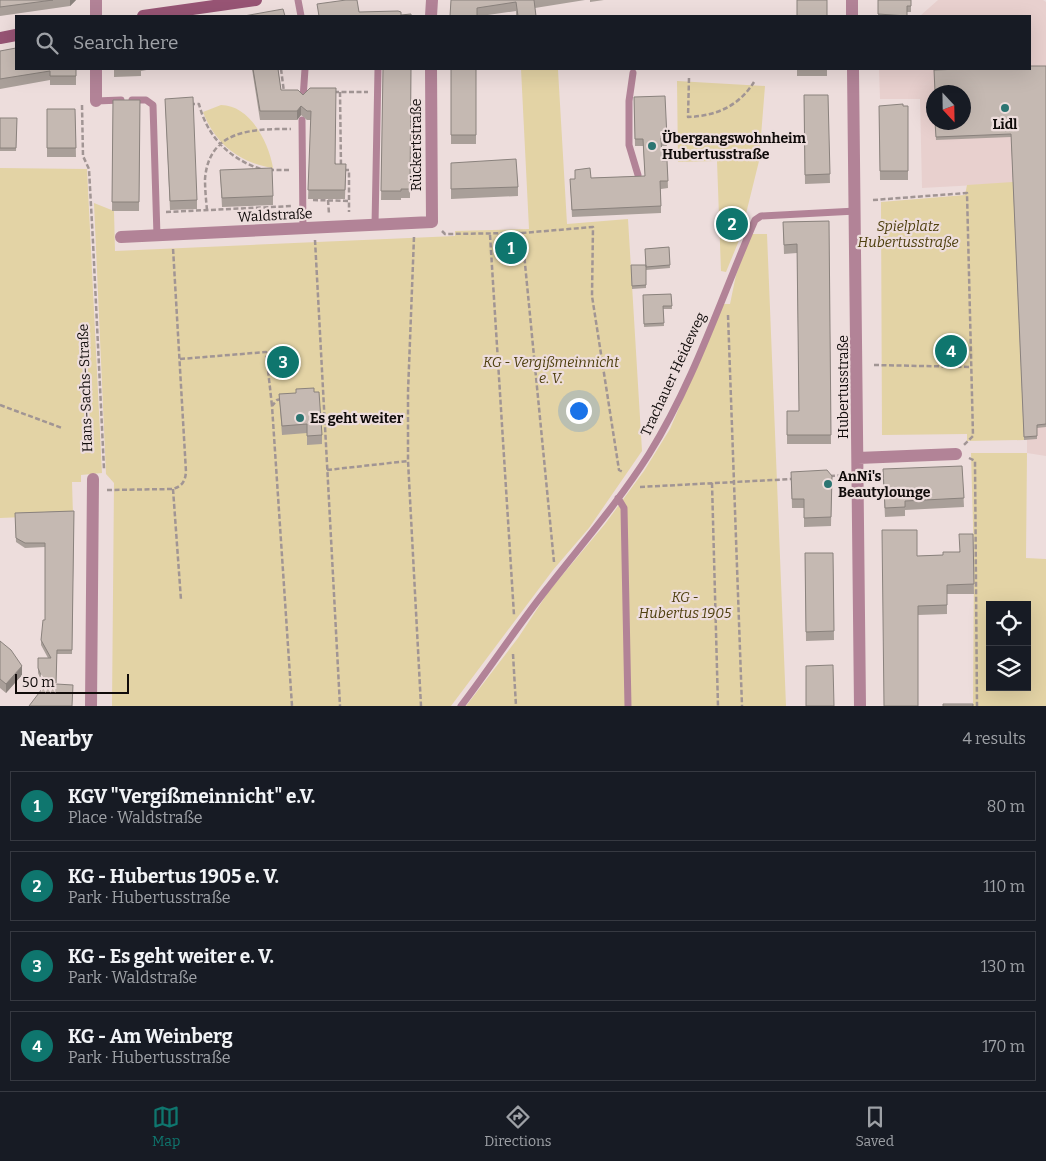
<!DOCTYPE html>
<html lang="en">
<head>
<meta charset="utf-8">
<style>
	body { margin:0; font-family:Bitter,serif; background:#20242c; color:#f1f3f6 }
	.controls { position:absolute; right:15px; bottom:15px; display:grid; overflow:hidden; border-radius:0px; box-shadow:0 5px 20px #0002 }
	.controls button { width:45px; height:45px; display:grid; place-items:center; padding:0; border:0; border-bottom:1px solid #363941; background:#171b24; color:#f1f3f6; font:25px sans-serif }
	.compass { position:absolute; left:926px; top:85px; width:45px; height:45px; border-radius:50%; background:#171b24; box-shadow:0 5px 20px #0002; rotate:158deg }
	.scale { position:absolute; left:15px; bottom:12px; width:114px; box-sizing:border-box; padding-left:5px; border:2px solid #100b0a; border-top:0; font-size:14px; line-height:18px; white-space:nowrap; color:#100b0a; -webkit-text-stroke:4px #eddddc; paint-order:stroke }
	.you { position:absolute; left:578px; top:410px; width:18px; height:18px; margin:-12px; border:4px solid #fff; border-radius:50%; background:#1a73e8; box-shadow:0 0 0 8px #1a73e833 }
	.badge { display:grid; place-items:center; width:32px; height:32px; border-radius:50%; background:#0f766e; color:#fff; font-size:16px; font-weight:700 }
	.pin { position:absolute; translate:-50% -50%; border:2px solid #fff; box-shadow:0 1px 5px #0006 }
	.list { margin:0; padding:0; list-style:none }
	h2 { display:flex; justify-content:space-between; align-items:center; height:65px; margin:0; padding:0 20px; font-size:21px }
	h2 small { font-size:16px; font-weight:400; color:#9ea1a6 }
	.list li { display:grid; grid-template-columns:32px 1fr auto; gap:15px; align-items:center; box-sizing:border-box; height:70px; margin:0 10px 10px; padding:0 10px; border:1px solid #363941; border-radius:0px }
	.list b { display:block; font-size:19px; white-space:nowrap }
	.list p { margin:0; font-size:16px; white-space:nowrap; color:#9ea1a6 }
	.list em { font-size:16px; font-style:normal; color:#9ea1a6 }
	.icon { flex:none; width:28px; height:28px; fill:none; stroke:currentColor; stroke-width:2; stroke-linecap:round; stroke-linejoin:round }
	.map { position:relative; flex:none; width:1046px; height:706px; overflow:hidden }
	.search { position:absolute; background:#171b24; box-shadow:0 5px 20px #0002; left:15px; right:15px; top:15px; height:55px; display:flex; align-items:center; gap:12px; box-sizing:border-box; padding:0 18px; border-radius:0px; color:#9ea1a6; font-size:19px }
	.sheet { height:385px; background:#171b24 }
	nav { display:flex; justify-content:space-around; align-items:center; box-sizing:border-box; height:70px; border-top:1px solid #363941; background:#171b24; font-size:14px; color:#9ea1a6 }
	nav a { display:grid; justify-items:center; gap:2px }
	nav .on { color:#0f766e }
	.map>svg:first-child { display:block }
	.built { fill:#e8d0ce; fill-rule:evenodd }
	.green { fill:#e3d3a5; fill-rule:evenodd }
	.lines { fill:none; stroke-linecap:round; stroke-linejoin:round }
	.path { stroke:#a19594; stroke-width:2.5; stroke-dasharray:5 2.5; stroke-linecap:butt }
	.lane { stroke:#b28397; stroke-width:7 }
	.street { stroke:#b28397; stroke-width:12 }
	.secondary { stroke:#975474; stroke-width:12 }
	.wall { fill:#a99f99 }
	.shaded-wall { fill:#8a827d }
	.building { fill:#c5b9b2; stroke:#8a827d }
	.poi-dot { fill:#2c7572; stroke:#eddddc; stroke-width:2 }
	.labels { text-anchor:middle; stroke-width:4.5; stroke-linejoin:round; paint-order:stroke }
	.poi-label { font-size:14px; font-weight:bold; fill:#100b0a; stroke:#eddddc; text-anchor:start }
	.street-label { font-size:14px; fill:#100b0a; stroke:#eddddc }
	.park-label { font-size:14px; font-style:italic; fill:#4f400f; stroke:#eddddc }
</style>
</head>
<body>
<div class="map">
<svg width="1046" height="706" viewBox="0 0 1046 706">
	<rect width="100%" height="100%" fill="#eddddc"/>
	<path class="built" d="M938,0h105l3,2v454l-19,-3v-13h-3l-11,-257 -91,5 -2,-89h-40l-1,-30h151v-53h-110zM934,92h30v30h-30z"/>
	<path class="green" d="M521,69l37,1 9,154 61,-5 14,232 -53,77 -36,42 -102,136h-339l2,-223 -8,-9 -12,-271 20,8 1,40 340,-15v-5l74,-2z
		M677,81l88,5 -6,75 -19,77 -14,34 -5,-1 -4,-110 -39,1z
		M221,105c29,0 48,38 52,63 -33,-5 -58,-24 -70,-56z
		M0,168l87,1 15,304 -21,2v7h-9l1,33 -73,3z
		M1013,182l11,258 -57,1v-7l-85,1 -1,-233 84,-7 2,-10z
		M751,234h16l19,472h-320l52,-68 31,-47 56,-67 39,-53 26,-42 53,-125h7l6,-29z
		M971,453h56l-1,105 20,1v147h-73l1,-145zM990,605h37v82h-37z"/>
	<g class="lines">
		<path class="path" d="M281,69l3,23
			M689,78l-1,39c28,-1 51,-11 66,-35
			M334,92h34
			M340,92l1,76
			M190,104h9c8,32 30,55 62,65
			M82,105l1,51 6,13 4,73 11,227
			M269,170h22
			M344,170h5v42
			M313,200l37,1
			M328,200l1,14
			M873,200l94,-7 6,243 -9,9
			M207,210c-1,-10 -2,-21 -2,-31 4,-50 48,-50 86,-50
			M166,212l127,-6
			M442,231l3,3 77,-1
			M490,235l24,380
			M414,237l-6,155v69l13,245
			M315,240l25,466
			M728,315l14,391
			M180,359l86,-7 6,54
			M874,365l97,2
			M281,399l-4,1 -5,6 20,300
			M0,405l62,23
			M969,458l6,3 2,245
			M327,470l81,-9
			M830,476l14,-1
			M712,483l6,223
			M640,487l152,-8
			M173,489l8,111
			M107,490l66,-1c9,-3 12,-7 13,-17l-13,-224
			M554,562l-32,-329 71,-6 -1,69 27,174 4,2
			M513,654l3,52"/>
		<path class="lane" d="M298,0l3,16
			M633,73l-4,28v44l9,30
			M303,99l2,-30
			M132,100h14l7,5 4,131
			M96,101l25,-1
			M302,120l1,109
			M375,225l3,-156
			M618,498l6,10 4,198
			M461,706c29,-38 55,-78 85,-116 35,-45 72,-87 103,-136 45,-72 72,-156 106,-234l6,-4 95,-5"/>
		<path class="street" d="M96,0v16
			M852,0v16
			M431,16l1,-16
			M853,69l7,637
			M96,101v-32
			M121,237l311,-15 -1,-153
			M858,458l98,-4
			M91,706l2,-227"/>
		<path class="secondary" d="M143,16l113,-16
			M0,38l16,-3"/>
	</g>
	<path class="wall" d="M0,0h76l-6,6 -70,10z
		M451,0h134l-50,8 1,8h-20v-5l-35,5h-31z
		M590,0h14l-14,2z
		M878,0h33v12h-4v4h-29z
		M0,51l76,18v16h-26v-5l-50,9z
		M1046,66v361l-9,1v11l-13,1 -13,-303 -75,3 -1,-18z
		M114,69h38l-11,2v5l-27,1z
		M252,69h26l3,21 22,5 33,69h10l-1,35h-37l3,-79h-4l-6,-5 -4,5h-37z
		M411,69l-1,129h-9v2h-20l2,-116z
		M451,69h25v75h-25z
		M797,69h30v7h-30z
		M804,95h24l2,88 -25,1z
		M634,97l33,41v8h-5v15h5l1,27 -7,1v24l-89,4 -2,-38h5v-9l16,8 54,-2 -2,-30h-8z
		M165,99l32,101v9l-27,1z
		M113,100h27l-1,111h-27z
		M879,106h29v74h-28z
		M47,109h28l1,48h-29z
		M0,118h17l-1,33h-16z
		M451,163l67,24v9l-67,3z
		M220,170l53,26v9l-51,2z
		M829,221l2,223h-44v-33h12l-2,-158 -13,1 -1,-32z
		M669,247l1,21 -24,2 -1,-21z
		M631,265h15v23l-14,1z
		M671,294l1,15h-9l1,17 -20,1 -1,-32z
		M279,394l43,41v9l-15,1v-12l-25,2z
		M962,466l2,41 -59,3v6l-20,1 -2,-39z
		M791,472l41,4 -1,50 -27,1v-19h-12z
		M74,511l-2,143h-15l-1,30 -12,3 -6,-14v-15h10l-7,-13v-5l4,-20v-73l-20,1 -9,-6 -1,-29z
		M973,534l1,60h-27v20l-29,1v56l-1,-115 26,-1 16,-3z
		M805,553h28l1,87 -28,1z
		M0,641l22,34 -16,18 -6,-5z"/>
	<path class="shaded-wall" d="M70,0h6l-6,6z
		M301,106v9l-4,5v-9z
		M22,666v9l-16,18v-9z"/>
	<path class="building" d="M0,0h53l-53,7z
		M346,0h11l2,12 39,-1 3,1v3l10,-1v2h-92l-2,-12z
		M451,0h83l2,16h-18l-2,-14 -39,6v8h-27z
		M797,0h30v16h-30z
		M878,0h33v6h-4v10l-29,-2z
		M283,9l2,7h-41z
		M16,48v21h60v7h-26v-5l-50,8v-28z
		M1030,66h16v358l-9,1v11l-13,1 -13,-303 -75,3 -1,-15h29v-30h-29l-1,-22 28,-1h68z
		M253,69h25l3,21h17l5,5 7,-7h26l-1,76h11l-1,26h-37l3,-79h-4l-6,-5 -4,5h-37z
		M383,69h28l-1,120h-9v2h-20z
		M451,69h25v66h-25z
		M804,95h24l2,79 -25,1z
		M665,96l2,42h-6l1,23h5l1,20h-8l1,25 -89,4 -2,-31h5v-9l15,-2 1,10 54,-2 -2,-37h-8l-1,-42z
		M193,97l4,103 -27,1 -5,-102z
		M113,100h27l-1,102h-27z
		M903,104v2h5v65h-28l-1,-65z
		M47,109h28l1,39h-29z
		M0,118h17l-1,30h-16z
		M516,159l2,28 -67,2v-26z
		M272,168l1,28 -51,2 -2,-28z
		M829,221l2,214h-44v-24h12l-2,-167 -13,1 -1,-23z
		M669,247l1,18 -24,2 -1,-18z
		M631,265h15v20l-14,1z
		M671,294l1,12h-9l1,17 -20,1 -1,-29z
		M314,388v4h5l3,43 -15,1v-12l-25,2 -3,-32 17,-1v-4z
		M962,466l2,32 -59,3v6l-20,1 -2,-39z
		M827,470l5,6 -1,41 -27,1v-19h-12l-1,-27z
		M74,511l-2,139h-15l-1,34 17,1 -1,21h-43l16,-21 -7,-17v-10h13l-10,-18 2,-20h2v-77h-20l-9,-5 -1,-25z
		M882,530h35v26l26,-1v-3h17l-1,-18h14l1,50 -27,1v20l-29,1v100h-34z
		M805,553h28l1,78 -28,1z
		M0,641l11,9 11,16 -16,18 -6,-5z
		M833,665l1,41h-28v-40z
		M943,704h30v2h-30z"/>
	<g class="poi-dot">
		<circle cx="1005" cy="108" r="5"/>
		<circle cx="652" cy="146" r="5"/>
		<circle cx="300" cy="418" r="5"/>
		<circle cx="828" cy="484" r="5"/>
	</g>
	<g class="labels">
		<g class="poi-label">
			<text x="1005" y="129" text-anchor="middle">Lidl</text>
			<text x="662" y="143">Übergangswohnheim<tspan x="662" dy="16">Hubertusstraße</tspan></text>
			<text x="310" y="423">Es geht weiter</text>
			<text x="838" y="481">AnNi's<tspan x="838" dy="16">Beautylounge</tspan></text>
		</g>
		<g class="street-label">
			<text transform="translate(416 145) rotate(-90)" y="5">Rückertstraße</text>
			<text transform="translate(275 215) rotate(-3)" y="5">Waldstraße</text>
			<text transform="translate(673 374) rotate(-65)" y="5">Trachauer Heideweg</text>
			<text transform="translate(843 387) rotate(-90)" y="5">Hubertusstraße</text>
			<text transform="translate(85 388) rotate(-92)" y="5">Hans-Sachs-Straße</text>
		</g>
		<g class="park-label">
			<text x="908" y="231">Spielplatz<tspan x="908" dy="16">Hubertusstraße</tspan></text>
			<text x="551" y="367">KG - Vergißmeinnicht<tspan x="551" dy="16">e. V.</tspan></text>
			<text x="685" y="602">KG -<tspan x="685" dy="16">Hubertus 1905</tspan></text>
		</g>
	</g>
</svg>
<div class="controls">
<button><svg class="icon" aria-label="locate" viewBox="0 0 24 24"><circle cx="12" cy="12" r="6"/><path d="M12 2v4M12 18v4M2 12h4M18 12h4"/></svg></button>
<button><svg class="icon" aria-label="layers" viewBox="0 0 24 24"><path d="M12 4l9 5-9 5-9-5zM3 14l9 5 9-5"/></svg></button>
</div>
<svg class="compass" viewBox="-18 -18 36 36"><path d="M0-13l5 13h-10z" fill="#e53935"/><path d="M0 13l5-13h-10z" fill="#9ea1a6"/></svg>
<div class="scale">50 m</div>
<div class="you"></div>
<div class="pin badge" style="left:511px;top:248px">1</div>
<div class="pin badge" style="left:732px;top:224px">2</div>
<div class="pin badge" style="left:283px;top:362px">3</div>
<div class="pin badge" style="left:951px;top:351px">4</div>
<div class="search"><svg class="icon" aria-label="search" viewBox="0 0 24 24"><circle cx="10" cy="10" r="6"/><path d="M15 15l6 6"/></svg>Search here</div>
</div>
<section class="sheet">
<h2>Nearby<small>4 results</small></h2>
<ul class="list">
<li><span class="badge">1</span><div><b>KGV &quot;Vergißmeinnicht&quot; e.V.</b><p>Place · Waldstraße</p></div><em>80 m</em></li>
<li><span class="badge">2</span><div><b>KG - Hubertus 1905 e. V.</b><p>Park · Hubertusstraße</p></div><em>110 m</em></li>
<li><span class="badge">3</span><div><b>KG - Es geht weiter e. V.</b><p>Park · Waldstraße</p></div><em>130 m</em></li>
<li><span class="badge">4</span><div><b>KG - Am Weinberg</b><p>Park · Hubertusstraße</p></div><em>170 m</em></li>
</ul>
</section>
<nav>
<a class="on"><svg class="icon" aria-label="map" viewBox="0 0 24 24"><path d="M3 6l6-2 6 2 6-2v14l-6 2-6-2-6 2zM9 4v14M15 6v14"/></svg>Map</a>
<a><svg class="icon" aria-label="directions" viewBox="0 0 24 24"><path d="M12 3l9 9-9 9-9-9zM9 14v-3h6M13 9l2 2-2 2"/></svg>Directions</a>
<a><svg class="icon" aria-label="saved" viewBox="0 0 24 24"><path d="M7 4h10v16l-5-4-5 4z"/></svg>Saved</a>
</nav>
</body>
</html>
